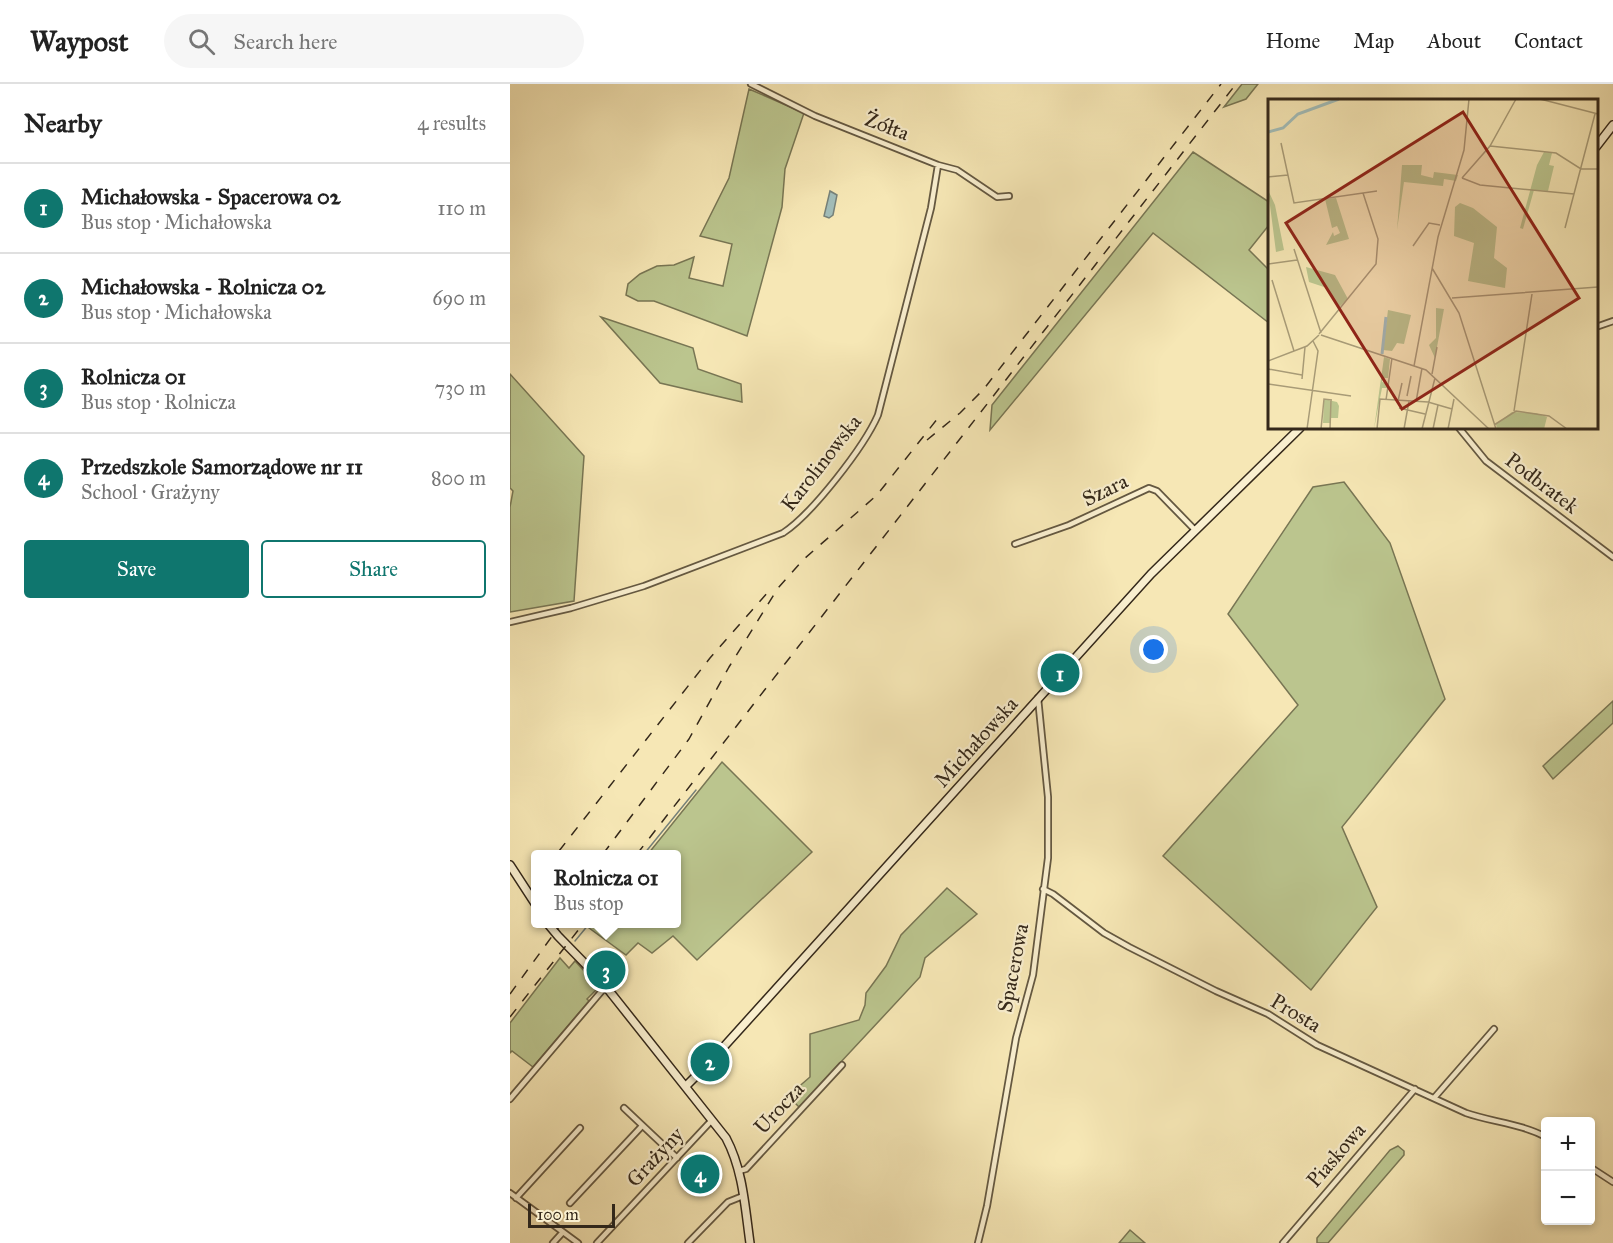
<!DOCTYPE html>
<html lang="en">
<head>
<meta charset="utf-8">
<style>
	body { margin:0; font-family:"IM FELL Great Primer",serif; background:#f6f6f6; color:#222 }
	.controls { position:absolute; right:18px; bottom:18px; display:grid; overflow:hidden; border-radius:6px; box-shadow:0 3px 9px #0003 }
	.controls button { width:54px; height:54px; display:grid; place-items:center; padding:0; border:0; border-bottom:2px solid #e0e0e0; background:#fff; color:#222; font:30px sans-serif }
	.scale { position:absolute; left:18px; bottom:15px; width:87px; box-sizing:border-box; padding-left:6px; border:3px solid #34281a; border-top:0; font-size:16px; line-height:21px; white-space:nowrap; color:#34281a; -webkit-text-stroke:4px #f9efcf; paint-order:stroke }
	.you { position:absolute; left:644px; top:566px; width:21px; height:21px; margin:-15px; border:4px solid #fff; border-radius:50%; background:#1a73e8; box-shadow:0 0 0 9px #1a73e833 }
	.badge { display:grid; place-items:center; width:39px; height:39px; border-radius:50%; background:#0f766e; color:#fff; font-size:20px; font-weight:700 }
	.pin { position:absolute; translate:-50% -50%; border:3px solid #fff; box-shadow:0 2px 6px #0006 }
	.popup { position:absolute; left:21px; top:766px; width:150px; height:78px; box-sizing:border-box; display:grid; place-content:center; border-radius:6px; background:#fff; filter:drop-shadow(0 2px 4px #0005); font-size:20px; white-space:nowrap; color:#767676 }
	.popup b { font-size:22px; color:#222 }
	.popup::after { content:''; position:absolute; left:50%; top:100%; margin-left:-12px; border:12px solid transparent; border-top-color:#fff }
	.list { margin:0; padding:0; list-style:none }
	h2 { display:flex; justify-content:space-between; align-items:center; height:78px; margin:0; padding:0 24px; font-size:26px }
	h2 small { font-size:20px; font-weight:400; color:#767676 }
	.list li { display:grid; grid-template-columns:39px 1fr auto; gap:18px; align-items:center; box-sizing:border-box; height:90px; padding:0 24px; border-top:2px solid #e0e0e0 }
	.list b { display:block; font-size:22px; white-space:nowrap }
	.list p { margin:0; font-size:20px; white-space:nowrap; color:#767676 }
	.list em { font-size:20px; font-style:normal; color:#767676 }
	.actions { display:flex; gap:12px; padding:18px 24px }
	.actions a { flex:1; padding:14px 0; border:2px solid #0f766e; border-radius:6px; text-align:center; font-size:21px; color:#0f766e }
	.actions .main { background:#0f766e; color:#fff }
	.icon { flex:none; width:33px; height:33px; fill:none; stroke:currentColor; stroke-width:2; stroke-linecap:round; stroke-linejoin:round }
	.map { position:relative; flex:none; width:1103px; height:1159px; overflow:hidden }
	header { display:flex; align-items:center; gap:36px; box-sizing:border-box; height:84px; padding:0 30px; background:#fff; border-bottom:2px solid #e0e0e0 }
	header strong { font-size:28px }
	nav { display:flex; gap:33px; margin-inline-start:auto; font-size:21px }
	.search { width:420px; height:54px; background:#f6f6f6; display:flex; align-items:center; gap:15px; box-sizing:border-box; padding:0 21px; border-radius:33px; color:#767676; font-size:22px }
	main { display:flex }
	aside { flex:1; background:#fff }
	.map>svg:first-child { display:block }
	.green { fill:#bbc58e; stroke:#787654; stroke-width:1.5 }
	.water { fill:#a2bdb9; stroke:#768179; stroke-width:1.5 }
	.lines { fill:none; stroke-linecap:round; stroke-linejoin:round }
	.stream { stroke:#768179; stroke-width:1.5 }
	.street-casing { stroke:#645841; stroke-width:8 }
	.secondary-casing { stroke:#34281a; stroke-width:10 }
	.street { stroke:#f9efcf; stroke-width:4.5 }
	.secondary { stroke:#f9efcf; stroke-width:7 }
	.rail { stroke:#34281a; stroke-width:1.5; stroke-dasharray:10 10; stroke-linecap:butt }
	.labels { text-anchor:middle; stroke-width:4.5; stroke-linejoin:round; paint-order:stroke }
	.street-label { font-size:21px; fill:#34281a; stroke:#f9efcf }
	.inset-river { fill:none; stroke:#a2bdb9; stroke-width:3 }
	.inset-road { fill:none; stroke:#a89b77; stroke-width:1.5 }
	.view { fill:#8f2418; fill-opacity:0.15; stroke:#8f2418; stroke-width:3 }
	.inset-edge { fill:none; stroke:#34281a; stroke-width:3 }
</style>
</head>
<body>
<header>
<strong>Waypost</strong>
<div class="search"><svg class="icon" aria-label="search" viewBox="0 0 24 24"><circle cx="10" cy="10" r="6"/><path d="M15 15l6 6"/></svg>Search here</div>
<nav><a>Home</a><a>Map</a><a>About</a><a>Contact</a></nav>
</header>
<main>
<aside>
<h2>Nearby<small>4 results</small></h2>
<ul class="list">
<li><span class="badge">1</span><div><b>Michałowska - Spacerowa 02</b><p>Bus stop · Michałowska</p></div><em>110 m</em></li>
<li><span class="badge">2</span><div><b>Michałowska - Rolnicza 02</b><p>Bus stop · Michałowska</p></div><em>690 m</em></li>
<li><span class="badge">3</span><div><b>Rolnicza 01</b><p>Bus stop · Rolnicza</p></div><em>730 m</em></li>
<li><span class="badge">4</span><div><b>Przedszkole Samorządowe nr 11</b><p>School · Grażyny</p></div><em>800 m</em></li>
</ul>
<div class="actions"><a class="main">Save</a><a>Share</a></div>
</aside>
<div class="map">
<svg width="1103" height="1159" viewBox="0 0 1103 1159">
	<rect width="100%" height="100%" fill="#f6e7b5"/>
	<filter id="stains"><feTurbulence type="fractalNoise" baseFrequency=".00333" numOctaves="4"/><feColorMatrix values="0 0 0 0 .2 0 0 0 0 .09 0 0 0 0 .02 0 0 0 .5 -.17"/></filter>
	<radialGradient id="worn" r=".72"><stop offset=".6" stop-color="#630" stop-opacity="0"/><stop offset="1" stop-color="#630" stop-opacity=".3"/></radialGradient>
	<path class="green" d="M732,0h16l-12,15 -22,8z
		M239,5l55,24 -19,56 -3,38 -35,129 -93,-35h-16l-12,-6 2,-11 12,-10 17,-8 17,-1 20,-8 -5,21 34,8 9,-42 -32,-8 29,-58z
		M683,68l76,50v23l-20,25 20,20v53l-116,-90 -163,197 2,-25z
		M91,233l92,31 5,21 43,15 1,18 -82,-19z
		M0,290l74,82 -10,145 -64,11v-105l3,-16 -3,-3z
		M834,398l46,61 55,156 -103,128 35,80 -66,83 -148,-134 135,-151 -70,-91 85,-127z
		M1103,617v22l-60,56 -10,-13z
		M212,678l90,90 -115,108 -24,-24 -21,17 -14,-10 -12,12 -37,-27 4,-4h83v-70h-28z
		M437,804l30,26 -52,44 -5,19 -121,130 -11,-11 22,-19v-43l49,-14 6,-15 1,-12 20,-27 15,-31z
		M50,874l9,10 6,-7 21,23 1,5 -10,10 2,2 -56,66 -21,-16 -2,2v-30z
		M888,1062l6,5v4l-76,88h-11v-5l73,-88z
		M620,1146l15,13h-26z"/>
	<path class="water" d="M320,107l7,4 -4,20 -4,3 -5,-2z"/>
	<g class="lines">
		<path class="stream" d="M134,770l52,-64
			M65,857l14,-17"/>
		<defs>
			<path id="street" d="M241,0l64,32 123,49 19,5 40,27 12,-1
				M1086,243l17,-6
				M949,344l27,33 127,96
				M505,460l54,-19 80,-37 8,3 38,39
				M0,538l61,-14 73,-22 139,-53c29,-19 81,-86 95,-118l53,-207 7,-43
				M533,805l10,5 51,39 25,14 87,44 52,23 49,31 149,68c26,9 56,11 80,24
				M924,1014l60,-69
				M0,1015l96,-113
				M114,1024l53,50
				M1080,1083l23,15
				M229,1087l7,-2 96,-104
				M0,1109l68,50
				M6,1114l64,-70
				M60,1119l72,-77
				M43,1159l10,-11
				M87,1159l115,-123
				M178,1159l40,-41 15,-6
				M468,1159l9,-37 29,-168 17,-63 15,-117v-61l-10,-99
				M773,1159l132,-154"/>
			<path id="secondary" d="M1086,63l17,-22
				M0,781l26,40
				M38,840l10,12 41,42 127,160c17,32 19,69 24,105
				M176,1002l24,-24 441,-488 149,-146"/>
		</defs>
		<use href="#street" class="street-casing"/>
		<use href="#secondary" class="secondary-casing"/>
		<use href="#street" class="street"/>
		<use href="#secondary" class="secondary"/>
		<path class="rail" d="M417,356l33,-27 23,-23 238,-306
			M49,767l151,-193 58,-66
			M93,770l86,-115 40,-72 49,-79 26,-29 73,-64 61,-77
			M127,770l599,-770
			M0,910l51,-70
			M0,933l73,-93"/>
	</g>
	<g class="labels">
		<g class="street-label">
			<text transform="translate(377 42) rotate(21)" y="7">Żółta</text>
			<text transform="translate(311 379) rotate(-52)" y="7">Karolinowska</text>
			<text transform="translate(1032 399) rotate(37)" y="7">Podbratek</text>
			<text transform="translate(595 406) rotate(-26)" y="7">Szara</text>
			<text transform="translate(466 658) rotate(-48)" y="7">Michałowska</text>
			<text transform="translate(503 884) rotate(-79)" y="7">Spacerowa</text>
			<text transform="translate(786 929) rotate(31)" y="7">Prosta</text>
			<text transform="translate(269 1024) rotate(-47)" y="7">Urocza</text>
			<text transform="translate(826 1071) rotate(-49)" y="7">Piaskowa</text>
			<text transform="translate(145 1073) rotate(-47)" y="7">Grażyny</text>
		</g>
	</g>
	<g transform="translate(758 15)">
		<rect width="330" height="330" fill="#f6e7b5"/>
		<path d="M276,53l8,1 -3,12 5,1 -6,25 -14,-1 -11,39 -3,-1 17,-63zM134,66h20l-1,10 12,3 1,-6 24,3 -2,6 -12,-2 -1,7 -39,-4 -7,48zM0,91l7,15 9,45 -8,2zM68,99l13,41 -23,6 7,-13 1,4 6,-3 -3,-7 -5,2 -7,-29zM192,104l13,5 24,19 -3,31 13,10 -2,20 -37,-7 6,-38 -20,-7 1,-29zM38,168l29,8 13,24 -9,8 -12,-19 -18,-6zM168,209l8,1 -9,49 -6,-13 7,-7zM120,211l23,5 -7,29 -7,-1 -5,8 -9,-1zM116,258l6,2 -2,19h-5l-1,4 5,1v5h-5l-8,41zM56,300l13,3 2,4 -1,12h-7v5h-8zM244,313l24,1 11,4 -3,12h-47l-1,-5z" fill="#bbc58e"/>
		<path class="inset-river" d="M0,33l15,-4 15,-14 41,-15M114,255l4,-37"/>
		<path class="inset-road" d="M272,0l58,15M13,44l13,60 83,-12M222,47l66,7 25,16h17M0,78l20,-2M194,79l18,7 94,9M194,79l28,-32 26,-47M297,129l30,-114M145,147l16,-23 11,2M26,150l27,84M0,165l29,-4M164,169l27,45 37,116M4,181l22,71M184,199l146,-11M51,235l57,-70 2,-25 -15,-46M53,236l105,35 63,59M0,262l39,-15 12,-11M146,267l24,-129 26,-87 5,-51M0,270l34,6M164,275l5,-27M34,280l3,-32M0,285l83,12M139,297l4,-20M118,301l6,-42M130,302l4,-18M148,303l6,-34M131,309l26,6M246,312l18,-117M226,326l22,-14 33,5 18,13M39,330l11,-78 -5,-10M53,330l3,-30 8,1M62,330l1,-29M109,330l3,-30 48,3 24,7M136,330l5,-28M154,330l13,-51M165,330l5,-24M180,330l6,-30"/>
		<path class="view" d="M195,13l116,186 -177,111 -116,-186z"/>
		<rect width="330" height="330" class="inset-edge"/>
	</g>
	<rect width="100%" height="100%" filter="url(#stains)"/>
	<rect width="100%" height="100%" fill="url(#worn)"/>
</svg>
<div class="controls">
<button>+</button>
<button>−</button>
</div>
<div class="scale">100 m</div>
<div class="you"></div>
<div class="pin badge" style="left:550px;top:589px">1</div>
<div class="pin badge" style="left:200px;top:978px">2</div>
<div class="pin badge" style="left:96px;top:886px">3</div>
<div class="popup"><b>Rolnicza 01</b>Bus stop</div>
<div class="pin badge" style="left:190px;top:1090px">4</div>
</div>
</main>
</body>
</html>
